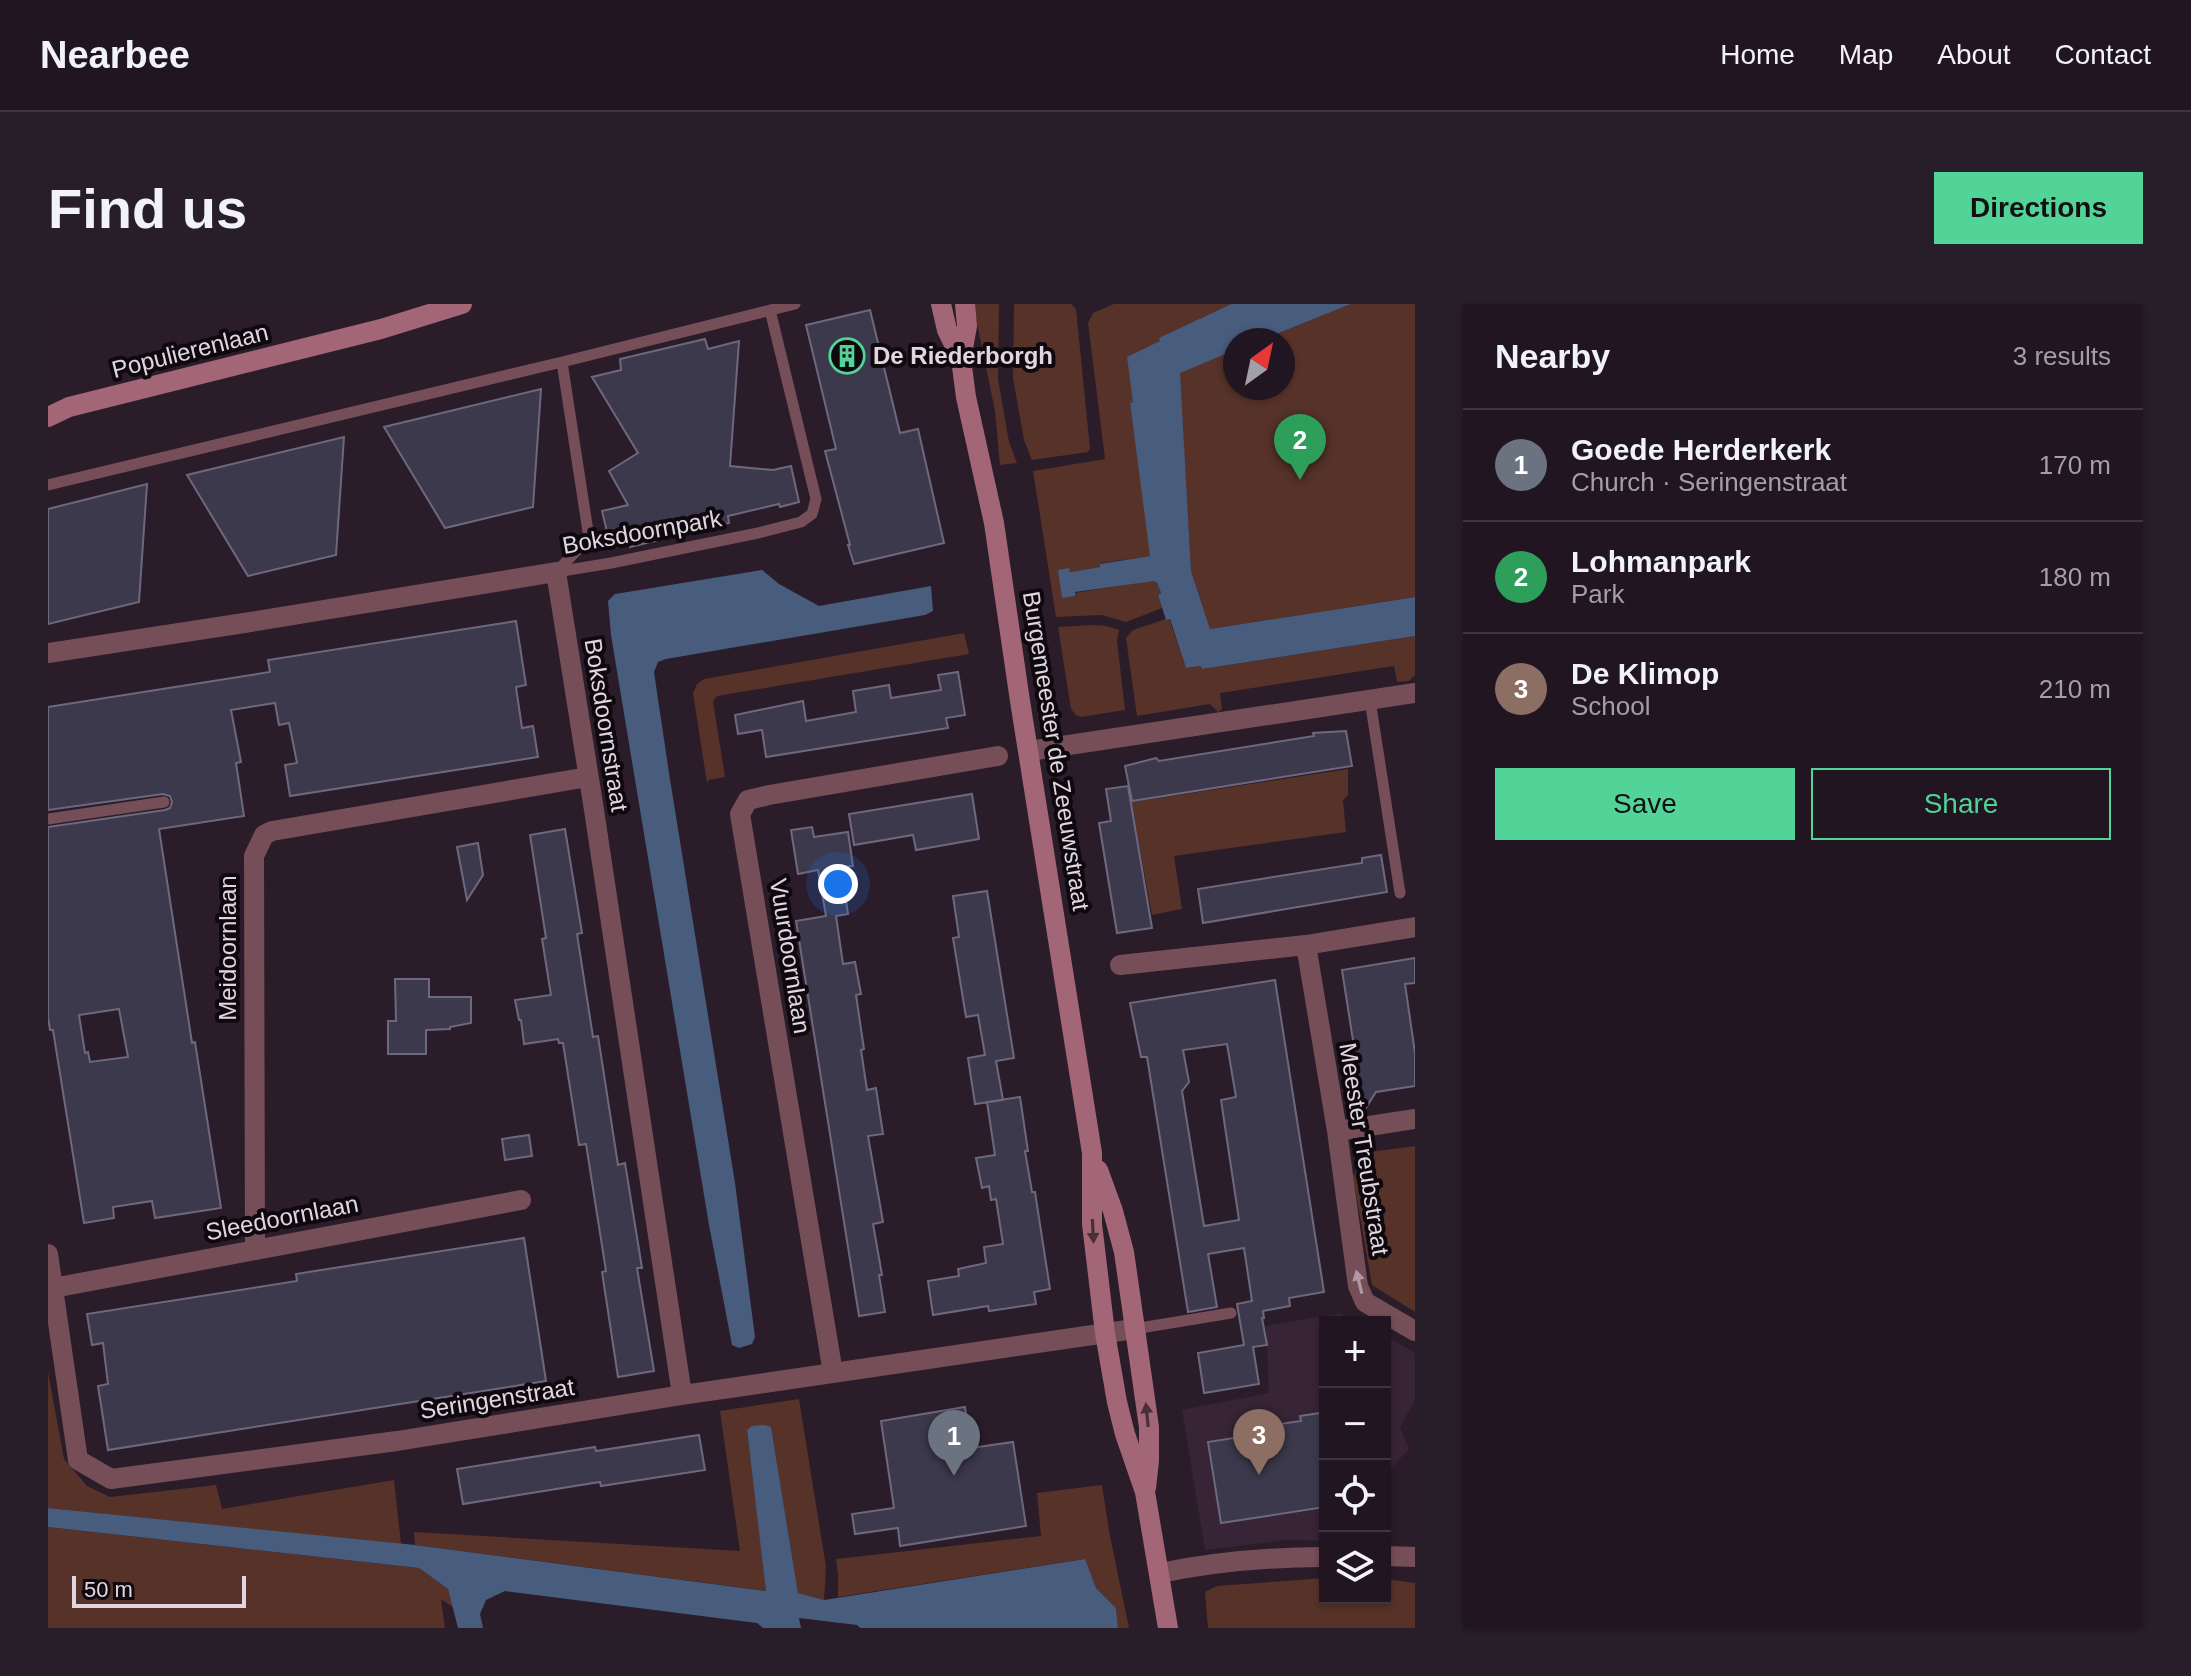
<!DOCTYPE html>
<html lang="en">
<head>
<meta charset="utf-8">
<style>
	body { margin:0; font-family:Arial,sans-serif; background:#281e29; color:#f1f3f6 }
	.controls { position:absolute; right:24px; bottom:24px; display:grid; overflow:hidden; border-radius:0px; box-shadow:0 2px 6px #0004 }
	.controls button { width:72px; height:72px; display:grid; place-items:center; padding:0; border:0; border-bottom:2px solid #3d343e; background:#201520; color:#f1f3f6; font:40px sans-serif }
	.compass { position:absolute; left:1175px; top:24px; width:72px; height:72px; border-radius:50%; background:#201520; box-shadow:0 2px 6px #0004; rotate:33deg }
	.scale { position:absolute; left:24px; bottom:20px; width:174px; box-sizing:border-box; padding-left:8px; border:4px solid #e0d6df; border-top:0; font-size:22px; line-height:28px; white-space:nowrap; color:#e0d6df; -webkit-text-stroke:6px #0f090f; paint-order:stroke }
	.you { position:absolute; left:790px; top:580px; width:28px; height:28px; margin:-20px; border:6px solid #fff; border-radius:50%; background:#1a73e8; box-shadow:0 0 0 12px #1a73e833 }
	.badge { display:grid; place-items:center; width:52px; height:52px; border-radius:50%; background:#52d397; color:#fff; font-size:26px; font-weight:700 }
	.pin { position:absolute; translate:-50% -66px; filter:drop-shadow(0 2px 4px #0008) }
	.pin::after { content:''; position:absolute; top:42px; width:28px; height:24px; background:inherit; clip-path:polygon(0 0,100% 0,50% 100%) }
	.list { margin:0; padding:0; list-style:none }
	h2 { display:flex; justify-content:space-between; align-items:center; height:104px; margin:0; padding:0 32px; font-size:34px }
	h2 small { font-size:26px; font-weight:400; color:#a29fa5 }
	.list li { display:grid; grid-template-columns:52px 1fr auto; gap:24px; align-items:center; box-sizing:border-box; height:112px; padding:0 32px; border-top:2px solid #3d343e }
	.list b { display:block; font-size:30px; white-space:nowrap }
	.list p { margin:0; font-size:26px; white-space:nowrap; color:#a29fa5 }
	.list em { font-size:26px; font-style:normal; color:#a29fa5 }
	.actions { display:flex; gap:16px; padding:24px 32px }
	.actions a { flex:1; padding:18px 0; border:2px solid #52d397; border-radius:0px; text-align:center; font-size:28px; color:#52d397 }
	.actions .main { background:#52d397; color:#111 }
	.icon { flex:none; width:44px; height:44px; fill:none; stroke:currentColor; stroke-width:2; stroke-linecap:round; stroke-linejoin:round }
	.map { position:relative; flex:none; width:1367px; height:1324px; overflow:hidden; border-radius:0px }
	header { display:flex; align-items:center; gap:48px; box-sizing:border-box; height:112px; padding:0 40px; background:#201520; border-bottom:2px solid #3d343e }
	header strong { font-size:38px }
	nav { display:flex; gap:44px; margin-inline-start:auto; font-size:28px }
	.intro { display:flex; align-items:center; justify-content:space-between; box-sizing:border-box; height:192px; padding:0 48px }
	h1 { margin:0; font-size:56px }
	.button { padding:20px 36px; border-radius:0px; background:#52d397; color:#111; font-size:28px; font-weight:700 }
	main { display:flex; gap:48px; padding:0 48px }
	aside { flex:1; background:#201520; border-radius:0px; box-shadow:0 2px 6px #0004 }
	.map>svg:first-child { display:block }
	.built { fill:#372436 }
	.green { fill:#563229 }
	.water { fill:#485c7e }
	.building { fill:#3d394d; stroke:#6d687e; stroke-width:2; fill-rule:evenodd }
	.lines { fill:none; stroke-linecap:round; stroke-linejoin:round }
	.lane { stroke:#754e58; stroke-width:11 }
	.street { stroke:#754e58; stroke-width:20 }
	.secondary { stroke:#a36677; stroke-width:20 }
	.oneway { fill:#4a2e39 }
	.oneway2 { fill:#b099a2 }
	.labels { text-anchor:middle; stroke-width:8; stroke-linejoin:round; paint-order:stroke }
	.street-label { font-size:24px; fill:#e0d6df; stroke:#0f090f }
	.poi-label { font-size:24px; font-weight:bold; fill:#e0d6df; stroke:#0f090f; text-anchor:start }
</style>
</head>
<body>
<header>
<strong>Nearbee</strong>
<nav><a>Home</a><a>Map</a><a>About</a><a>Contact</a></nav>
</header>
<div class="intro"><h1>Find us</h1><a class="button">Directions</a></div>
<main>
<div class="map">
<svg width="1367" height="1324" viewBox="0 0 1367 1324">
	<rect width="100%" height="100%" fill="#2b1c2a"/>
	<path class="built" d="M1294,1009l1,9h-18v219l-39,-1 -81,10 -23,-140 87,-17 -3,-67z
		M1337,1031l30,18v47l-15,27 9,22 -24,26z"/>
	<path class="green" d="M925,0h26l-1,75 11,63 8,21 -17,2 -5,-54z
		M966,0h57l5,5 14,140 -2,3 -56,8 -8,-20 -11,-62z
		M1066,0h117l-71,34v3l-27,61 -3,1 21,153 -50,7 -1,4 -31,5 6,21 79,-13 3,3 4,11 -3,1 4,13 -36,14 -24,-7 -46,2 -23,-146 72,-12 -17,-136 5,-10z
		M1303,0h64v293l-205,32 -19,-58 -12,-199 56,-22v38h48v-48h-22z
		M1121,314l17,50 15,-2 1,3 213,-33v39l-6,6 -12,1 -3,-16 -174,27 2,16 -4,3 -8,-8 -73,12 -11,-78 7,-8z
		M1045,321l14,1 12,4 -2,11 8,69 -44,7 -5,-2 -5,-6 -13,-82z
		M916,329l5,21 -252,42 -4,5 12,76 -16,3 -2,3 -14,-90 4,-9 7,-5z
		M1300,465v26l-5,5 3,32 -172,24 8,53 -30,6 -18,-98 -7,-14z
		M1367,842v166l-43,-27 -19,-109 17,-24z
		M0,1068l16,87 23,27 23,11 106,-12 6,24 172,-29 7,64 -353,-36z
		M751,1095l27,168 -2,33 -26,-7 -27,-165 -6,-3 -18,6 20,160 -352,-46 -1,-13 326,19 -20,-140z
		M1054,1181l7,46 20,97h-11l-2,-20 -20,-20 -12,-29 -246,38v-22l-2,-16 205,-23 -4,-43z
		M0,1223l371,41 29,21 6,19 -13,-9 4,29h-397z
		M1277,1274v20h60v-19l30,4v45h-207l-3,-36 12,-6z"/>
	<path class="water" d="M1183,0h120l-90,36h-26v10l-55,23 11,198 19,58 205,-32v39l-213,33 -1,-3 -15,2 -16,-49 -4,1 -8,-25 3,-2 -4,-10 -3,-2 -79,11v4l-13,2 -4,-28 11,-2 1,4 30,-5v-3l50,-8 -20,-153 3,-1 -6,-45 33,-16 -1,-3z
		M714,266l17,14 40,22 112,-20 2,25 -8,4 -259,44 -8,3 -4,10 15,101 66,410 20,154 -3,7 -13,4 -7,-3 -23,-120 -98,-590 -3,-34 7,-7z
		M717,1121l6,2 27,166 26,7 261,-41 11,29 20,20 2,20h-258l-3,-3 -58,-7 2,10h-38l-6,-5 -252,-32 -19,9 -6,14 3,14h-25l-10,-39 -29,-21 -371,-41v-19l367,37 351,46 -19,-161 5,-4z"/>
	<path class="building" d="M822,6l30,123 18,-4 26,114 -90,21 -6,-19h2l-25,-94 11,-2 -30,-124z
		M657,35l3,10 31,-8 -9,125 43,4 18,-4 8,36 -19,5 -1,-3 -51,12 1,7 -99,24 -1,-4 -18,5 -9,-37 26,-6 -19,-34 29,-18 -46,-76 29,-7 -1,-11z
		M493,85l-8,118 -88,21 -61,-101z
		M296,133l-8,118 -88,21 -61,-101z
		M99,180l-8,118 -91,22v-115z
		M468,317l10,64 -10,2 6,41 11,-2 5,31 -248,39 -5,-31 12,-2 -8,-40 -10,2 -4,-22 -44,7 10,52 -5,1 8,53 -85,13 33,214 3,-1 26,166 -66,10 -3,-17 -39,6 1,11 -30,5 -31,-193h-3l-2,-12v-191l117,-17 5,-2 2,-6 -2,-6 -7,-2 -115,16v-103l222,-35 -2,-12zM71,705l9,48 -38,5 -2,-10 -3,1 -6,-38z
		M910,368l7,43 -19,3 2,10 -182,29 -4,-27 -24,4 -3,-19 68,-14 3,20 50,-9 -3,-21 36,-6 2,13 50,-8 -3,-15z
		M1298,427l6,35 -220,35 -7,-35 31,-8 3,3 155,-25 -1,-3z
		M1080,482l24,142 -35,5 -18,-110 12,-2 -5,-32z
		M924,490l7,45 -63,11 -3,-15 -59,10 -5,-31z
		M764,523l2,10 34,-5 5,34 -12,1 7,47 -12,2 7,48 12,-2 6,32 -5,1 8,54 -3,1 6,40 9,-2 7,46 -15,2 15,86 -10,2 9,51h-3l6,37 -26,4 -63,-395 30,-5 -8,-46 -20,4 -7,-44z
		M517,525l17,104 -5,1 16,103 5,-1 20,129 7,-2 17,105h-5l17,103 -36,6 -16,-105 4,-1 -20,-127 -7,1 -16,-102h-4l-1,-4 -34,5 -3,-24h-2l-4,-20 36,-5 -9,-56 4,-1 -16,-103z
		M430,539l5,32 -16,25 -10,-53z
		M1333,551l6,37 -184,31 -5,-34 164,-26v-5z
		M939,587l27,167 -18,3 7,39 -28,4 -7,-46 17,-3 -7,-40 -12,2 -13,-79 6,-1 -6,-41z
		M1367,654v25l-10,1 10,69v33l-39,6 -12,19 -22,-141z
		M347,675h34v18h42v26l-21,4v2l-24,1v24h-38v-33h8z
		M1227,676l49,312 -35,6 1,8 -27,5 1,7h-2l5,27 -14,2 6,37 -55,9 -6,-40 46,-8 -7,-41 15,-3 -8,-53 -36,6 9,53 -29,5 -41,-255h-6l-11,-54zM1179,740l9,53 -15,3 18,120 -35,6 -22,-135 7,-9 -6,-32z
		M972,793l8,54h-3l7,41h3l15,97 -16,3 2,12 -47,7 -1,-5 -55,9 -5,-34 31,-5 -1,-7 28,-6 -2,-16 19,-3 -7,-45 -5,1 -2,-14 -7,2 -6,-30 19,-3 -8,-53z
		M481,831l3,21 -27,4 -3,-21z
		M476,934l22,143 -438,69 -10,-64 10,-2 -5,-41 -11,2 -5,-31 210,-33 -1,-7z
		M917,1103l6,41 42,-6 13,84 -126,20 -2,-18 -43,6 -3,-20 42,-6 -13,-87z
		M1272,1109l5,29v65l-104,16 -13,-81 45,-7 -1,-7 49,-7 -1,-5z
		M651,1131l6,35 -104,16 -1,-4 -137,22 -6,-35 138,-22 1,4z"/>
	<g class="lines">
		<path class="lane" d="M0,181l514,-123
			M508,268l55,-9 147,-30 43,-11 11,-8 4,-15 -46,-189
			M508,268l33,-34 -27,-176 233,-58
			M1322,396l30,193
			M0,515l116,-17
			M1086,1025l97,-16"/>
		<path class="street" d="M0,349l196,-30 312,-51 38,238 88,585
			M981,447l386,-58
			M1258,641l31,186 21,155 7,16 50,29
			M1072,661l186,-20 109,-18
			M1289,827l78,-12
			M207,946l-1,-394 10,-21 8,-4 316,-54
			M0,950l30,206 33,19 286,-38 285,-46 452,-66
			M0,985l473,-89
			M785,1069l-93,-559 8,-14 21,-5 229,-39
			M1337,1252l30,1
			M1112,1269c54,-11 110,-16 165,-16"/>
		<path class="secondary" d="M893,0l6,26 14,29
			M917,0l2,22 -6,33 5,38 28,126 26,178 72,452v71l13,109 12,69 8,32 20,58 23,136
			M0,113l21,-10 312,-78 81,-25
			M1050,866l15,41 11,41 25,175v34l-3,27"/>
	</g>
	<defs><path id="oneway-solid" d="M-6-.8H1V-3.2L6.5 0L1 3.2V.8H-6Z" transform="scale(2)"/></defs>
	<g class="oneway">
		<use href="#oneway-solid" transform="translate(1045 927) rotate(87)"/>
		<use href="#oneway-solid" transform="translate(1099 1111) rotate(-96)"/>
	</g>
	<use class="oneway2" href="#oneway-solid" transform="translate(1311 978) rotate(-104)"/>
	<defs>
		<symbol id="building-ring" viewBox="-11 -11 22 22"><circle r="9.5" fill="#0f090f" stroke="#52d397" stroke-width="1.5"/><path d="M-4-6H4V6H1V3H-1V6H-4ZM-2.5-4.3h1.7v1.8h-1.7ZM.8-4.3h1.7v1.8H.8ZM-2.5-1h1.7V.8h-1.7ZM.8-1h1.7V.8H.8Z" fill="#52d397"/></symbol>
	</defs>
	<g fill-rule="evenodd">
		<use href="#building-ring" x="779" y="32" width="40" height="40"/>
	</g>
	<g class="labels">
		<g class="street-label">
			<text transform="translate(142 47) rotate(-14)" y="8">Populierenlaan</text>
			<text transform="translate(594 228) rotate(-10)" y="8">Boksdoornpark</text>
			<text transform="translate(558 421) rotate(81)" y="8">Boksdoornstraat</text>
			<text transform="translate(1008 447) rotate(81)" y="8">Burgemeester de Zeeuwstraat</text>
			<text transform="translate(180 644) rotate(-90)" y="8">Meidoornlaan</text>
			<text transform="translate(742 652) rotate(81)" y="8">Vuurdoornlaan</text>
			<text transform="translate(1316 845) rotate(81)" y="8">Meester Treubstraat</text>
			<text transform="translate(234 914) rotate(-11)" y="8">Sleedoornlaan</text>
			<text transform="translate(449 1095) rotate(-9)" y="8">Seringenstraat</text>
		</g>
		<g class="poi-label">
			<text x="825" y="60">De Riederborgh</text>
		</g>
	</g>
</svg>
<div class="controls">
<button>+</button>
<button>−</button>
<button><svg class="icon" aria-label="locate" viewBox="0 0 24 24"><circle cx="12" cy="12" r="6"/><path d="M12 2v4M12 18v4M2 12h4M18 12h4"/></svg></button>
<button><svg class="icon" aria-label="layers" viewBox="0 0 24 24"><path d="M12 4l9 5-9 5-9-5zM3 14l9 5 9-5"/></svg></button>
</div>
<svg class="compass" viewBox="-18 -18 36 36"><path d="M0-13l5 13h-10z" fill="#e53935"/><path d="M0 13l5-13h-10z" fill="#a29fa5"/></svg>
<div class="scale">50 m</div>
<div class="you"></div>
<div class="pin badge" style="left:906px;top:1172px;background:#6b7280">1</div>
<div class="pin badge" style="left:1252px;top:176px;background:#2e9e5b">2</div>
<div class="pin badge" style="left:1211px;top:1171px;background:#8d6e63">3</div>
</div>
<aside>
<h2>Nearby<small>3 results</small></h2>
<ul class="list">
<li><span class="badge" style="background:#6b7280">1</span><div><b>Goede Herderkerk</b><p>Church · Seringenstraat</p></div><em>170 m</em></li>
<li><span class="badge" style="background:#2e9e5b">2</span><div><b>Lohmanpark</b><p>Park</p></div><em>180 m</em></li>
<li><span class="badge" style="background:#8d6e63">3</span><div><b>De Klimop</b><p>School</p></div><em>210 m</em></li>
</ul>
<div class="actions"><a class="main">Save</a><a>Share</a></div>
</aside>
</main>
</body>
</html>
